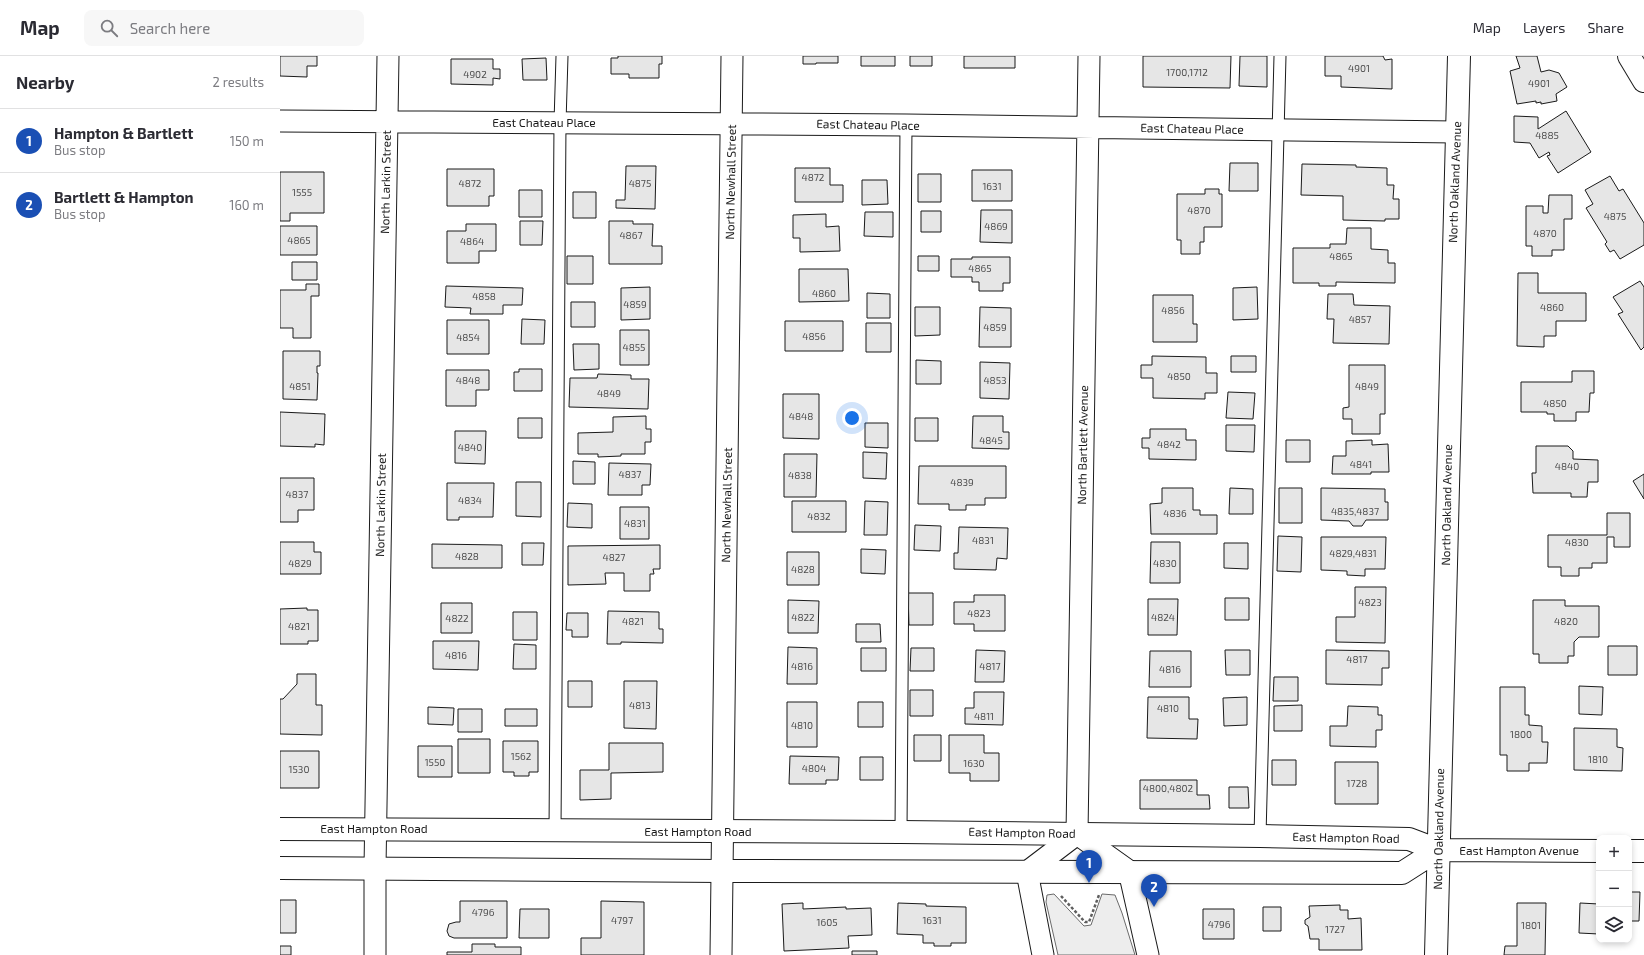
<!DOCTYPE html>
<html lang="en">
<head>
<meta charset="utf-8">
<style>
	body { margin:0; font-family:"Exo 2",sans-serif; background:#f7f7f7; color:#2b2b33 }
	.controls { position:absolute; right:12px; bottom:12px; display:grid; overflow:hidden; border-radius:8px; box-shadow:0 2px 6px #0003 }
	.controls button { width:36px; height:36px; display:grid; place-items:center; padding:0; border:0; border-bottom:1px solid #e1e1e2; background:#fff; color:#2b2b33; font:20px sans-serif }
	.you { position:absolute; left:572px; top:362px; width:14px; height:14px; margin:-10px; border:3px solid #fff; border-radius:50%; background:#1a73e8; box-shadow:0 0 0 6px #1a73e833 }
	.badge { display:grid; place-items:center; width:26px; height:26px; border-radius:50%; background:#c62828; color:#fff; font-size:13px; font-weight:700 }
	.pin { position:absolute; translate:-50% -33px; filter:drop-shadow(0 1px 2px #0008) }
	.pin::after { content:''; position:absolute; top:21px; width:14px; height:12px; background:inherit; clip-path:polygon(0 0,100% 0,50% 100%) }
	.list { margin:0; padding:0; list-style:none }
	h2 { display:flex; justify-content:space-between; align-items:center; height:52px; margin:0; padding:0 16px; font-size:17px }
	h2 small { font-size:13px; font-weight:400; color:#7c7c81 }
	.list li { display:grid; grid-template-columns:26px 1fr auto; gap:12px; align-items:center; box-sizing:border-box; height:64px; padding:0 16px; border-top:1px solid #e1e1e2 }
	.list b { display:block; font-size:15px; white-space:nowrap }
	.list p { margin:0; font-size:13px; white-space:nowrap; color:#7c7c81 }
	.list em { font-size:13px; font-style:normal; color:#7c7c81 }
	.icon { flex:none; width:22px; height:22px; fill:none; stroke:currentColor; stroke-width:2; stroke-linecap:round; stroke-linejoin:round }
	.map { position:relative; flex:none; width:1364px; height:899px; overflow:hidden }
	header { display:flex; align-items:center; gap:24px; box-sizing:border-box; height:56px; padding:0 20px; background:#fff; border-bottom:1px solid #e1e1e2 }
	header strong { font-size:19px }
	nav { display:flex; gap:22px; margin-inline-start:auto; font-size:14px }
	.search { width:280px; height:36px; background:#f7f7f7; display:flex; align-items:center; gap:10px; box-sizing:border-box; padding:0 14px; border-radius:8px; color:#7c7c81; font-size:15px }
	main { display:flex }
	aside { flex:1; background:#fff }
	.map>svg:first-child { display:block }
	.built { fill:#ededed; stroke:#6a6a6a }
	.building { fill:#e6e6e6; stroke:#1a1a1a }
	.lines { fill:none; stroke-linecap:round; stroke-linejoin:round }
	.lane-casing { stroke:#1a1a1a; stroke-width:13 }
	.street-casing { stroke:#1a1a1a; stroke-width:23 }
	.secondary-casing { stroke:#1a1a1a; stroke-width:24 }
	.primary-casing { stroke:#1a1a1a; stroke-width:24 }
	.path { stroke:#5f5f5f; stroke-width:2.5; stroke-dasharray:3 2; stroke-linecap:butt }
	.lane { stroke:#fff; stroke-width:11 }
	.street { stroke:#fff; stroke-width:21 }
	.secondary { stroke:#fff; stroke-width:22 }
	.primary { stroke:#fff; stroke-width:22 }
	.labels { text-anchor:middle; stroke-width:3; stroke-linejoin:round; paint-order:stroke }
	.number-label { font-size:10px; fill:#4d4d4d }
	.street-label { font-size:12px; fill:#1a1a1a; stroke:#fff }
</style>
</head>
<body>
<header>
<strong>Map</strong>
<div class="search"><svg class="icon" aria-label="search" viewBox="0 0 24 24"><circle cx="10" cy="10" r="6"/><path d="M15 15l6 6"/></svg>Search here</div>
<nav><a>Map</a><a>Layers</a><a>Share</a></nav>
</header>
<main>
<aside>
<h2>Nearby<small>2 results</small></h2>
<ul class="list">
<li><span class="badge" style="background:#1a4fb4">1</span><div><b>Hampton &amp; Bartlett</b><p>Bus stop</p></div><em>150 m</em></li>
<li><span class="badge" style="background:#1a4fb4">2</span><div><b>Bartlett &amp; Hampton</b><p>Bus stop</p></div><em>160 m</em></li>
</ul>
</aside>
<div class="map">
<svg width="1364" height="899" viewBox="0 0 1364 899">
	<rect width="100%" height="100%" fill="#fff"/>
	<path class="built" d="M774,838l30,32 7,-1 11,-31 13,1 7,18 13,42h-77l-12,-53 1,-7z"/>
	<path class="building" d="M0,0h37v10h-10v11l-27,-1z
		M338,0h44v8h-3v14h-30v-4h-18v-16h7z
		M523,0h35v7h-22v1h-13z
		M581,0h34v10h-34z
		M630,0h22v10h-22z
		M684,0h51v12h-51z
		M863,0h88l-1,32 -87,-1z
		M960,0h27v31l-28,-1z
		M1045,0h58l2,4 7,-1v30l-51,-2v-11h-16z
		M1236,0h21l4,16 8,-2 10,3 8,14 -11,7 1,7 -16,3v-2l-5,1v-2l-19,3 -7,-33 10,-3z
		M266,2l1,22h-24l-1,-21z
		M171,3h42v10h7v10l-7,-1v7l-42,-1z
		M1286,55l25,41 -33,21 -11,-17 3,-1 -1,-3 -10,6 -9,-15 -16,-1v-26l24,1v12z
		M950,107h28v28h-29z
		M1022,108l54,1v2l31,1v17h7l-1,14h6v20h-14v2l-42,-1v-24l-42,-1z
		M346,110h30l-1,43 -39,-1v-8h9z
		M515,112h35v17h13v17h-48z
		M167,113h47v27h-5v10h-42z
		M692,114h40v31h-40z
		M0,116h44v41h-34v8h-10z
		M638,118h23v28h-23z
		M1330,120l9,15 4,-2 21,34v22l-24,14 -6,-9 -4,2 -5,-8 2,-2 -21,-34 7,-4 -8,-14z
		M582,124h25l1,24 -26,1z
		M925,133h14v5h3v33h-18v15h-4v12h-19v-14h-4v-46h28z
		M239,134h23v27h-23z
		M293,136h23v26h-23z
		M1269,139h23v24h-8v31h-12v6h-20v-10h-6v-40h17v7h5z
		M701,154h31v33l-32,-1z
		M641,155h20v21h-20z
		M585,156h28v25l-29,-1z
		M546,158v13l13,-1 1,25 -40,1v-14h-7v-23z
		M240,165h23l-1,24h-22z
		M329,165h24v3h20l-1,22h10v18h-53z
		M186,168h30v27h-17v12h-32v-32h19z
		M0,170h37v29h-37z
		M1067,172h24v21l17,1v13h7v20l-59,-1v4h-17v-3h-26v-35h37v-4h16z
		M287,200h26v28h-26z
		M638,200h21v15h-21z
		M692,201h38v26h-7v8h-24v-9h-7v-5h-21v-18h21z
		M12,206h25v18h-25z
		M519,213h49l1,32 -50,1z
		M1238,217h20v20h48v28h-30v15h-12v11l-27,-1z
		M1360,225l4,6v60l-3,3 -23,-36 5,-2 -10,-15z
		M26,228h13v12h-8v42h-18v-10h-13v-38h26z
		M166,230l77,2 -1,17h-19v9h-33l1,-6 -26,-1z
		M370,231v32l-29,1v-32z
		M977,231l1,32 -25,1v-32z
		M587,237l23,1v24h-23z
		M1048,238h25l1,11 36,1 -1,38 -56,-1 1,-24h-7z
		M873,239h40v29h4v18h-44z
		M291,246h24v25h-24z
		M635,251h25v28l-25,1z
		M700,251l31,1v39h-32z
		M242,263l23,1 -1,24h-23z
		M167,264h42v34h-42z
		M505,265h58v30h-58z
		M586,267h25v29h-25z
		M340,274h29v35h-29z
		M293,288h26v25l-25,1z
		M3,295h37v15h-3v7h1l-1,27 -34,-1z
		M872,300l54,1v16h11v20h-12v6l-52,-1v-20h-12v-13h11z
		M951,300h25v16h-25z
		M636,304l25,1v23h-25z
		M700,306l30,1 -1,36 -29,-1z
		M1069,309h36v49h-5v20h-28v-15h-9v-11l6,-1z
		M239,313h23v22h-28v-19h5z
		M166,314h43v20h-13v16h-30z
		M1292,315h22v22h-4l-1,19h-13v9h-22v-7h-7v-2h-26v-30h51z
		M318,318l33,1v4h18l-1,30 -79,-2 1,-29h27z
		M948,336l27,1 -2,26 -27,-1z
		M503,338h36v45l-36,-1z
		M0,356l45,2 -1,31 -9,-1v3l-35,-1z
		M366,360v13h5v13h-6v12h-24v2l-23,1v-3h-20v-21l35,-1v-15z
		M693,360h30v16h6v17l-37,-1z
		M238,362h24v20h-24z
		M635,362h23v23h-23z
		M585,367h23v25l-23,-1z
		M946,369h29l-1,27 -28,-1z
		M870,373h36v11h10v20l-47,-1v-11h-7v-10h8z
		M175,375h31l-1,33 -30,-1z
		M1006,384h24v22h-24z
		M1092,384v5l16,-1 1,28h-18v2h-39l1,-18h13v-15z
		M1256,390h32l5,5v8l25,1v22h-10l-1,15h-16v-4h-38l-1,-20h4z
		M583,396l24,1 -1,26 -23,-1z
		M504,398h33l-1,43h-32z
		M293,405l22,1v22h-22z
		M329,407l42,1 -1,21h-8v10h-34z
		M639,410h87v32h-21v7h-19v5h-17v-6h-31z
		M1364,418v25l-11,-18z
		M0,422h34v32h-16v12h-18z
		M236,426h25v35l-25,-1z
		M167,427h47l-1,34h-34v3h-12z
		M882,432h31v22h7v5h17v19h-66l-1,-30 12,-1z
		M950,432l23,1v25h-24z
		M999,432h23v35h-23z
		M1041,432l64,1v13h3v18h-22l-4,6h-9l-4,-5 -28,-1z
		M512,445h54v31h-54z
		M585,445l23,1 -1,33h-23z
		M288,447l24,1v24l-25,-1z
		M340,451h29v32h-29z
		M1327,457h23v34h-16v-10h-7v26h-15v5h-13v8h-18v-9h-13v-32h59z
		M635,469l26,1 -1,25 -26,-1z
		M679,471l49,1 -1,31 -10,-1 -1,12 -42,-1v-16h4z
		M998,480l24,1 -1,35 -24,-1z
		M1041,481h65l-1,32h-20v7l-18,-1v-4l-26,-1z
		M0,486h34v10h7v22h-41z
		M871,486h29v41h-30z
		M242,487h22l-1,22h-21z
		M944,487h24v26l-24,-1z
		M152,488l70,1v23h-70z
		M380,489v24h-7l1,5h-4v17h-26v-18h-19l1,11 -38,1v-39z
		M581,493l25,1 -1,24 -24,-1z
		M507,496h32v33h-32z
		M1075,531h31l-1,56 -49,-1v-25h19z
		M628,537h25v32h-24z
		M694,539h31v36h-31v-7h-20v-22h20z
		M945,542h24v22h-24z
		M868,543h30l-1,36h-29z
		M508,544l31,1 -1,32h-30z
		M1253,544h32v6h34v31h-20l-5,5v14h-6v7h-29v-9h-6z
		M161,547h31v30h-31z
		M27,552v2h11v31h-10v3h-28v-35z
		M328,555l51,1v17h4v14l-42,-1v2h-14z
		M233,556h24v28h-24z
		M287,557h21v24h-16v-7h-6z
		M576,568h24l1,18h-25z
		M153,585h46l-1,29 -45,-1z
		M234,588l22,1v24h-23z
		M1328,590h29v29h-29z
		M508,591l29,1v36h-30z
		M581,592h25v23h-25z
		M631,592h23v23h-24z
		M696,594l29,1 -1,31h-29z
		M945,594h25v25h-24z
		M1046,594l63,1v17h-7v17l-56,-1z
		M870,595h41v36h-42z
		M17,618h19v31h6v30l-42,-1v-35h3l14,-15z
		M994,621h24v24h-25z
		M288,625h24v26h-24z
		M344,625h33l-1,48 -32,-1z
		M1299,630l24,1 -1,28 -23,-1z
		M1220,631h25v28h4v10l13,1v16h6l-1,21h-18v8h-22v-16h-7z
		M630,634h23v26h-23z
		M694,636h30l-1,33 -38,-1v-16h9z
		M868,641h41v22h9l-1,20 -50,-1z
		M967,641v28l-23,1 -1,-28z
		M507,646h30v45h-30z
		M578,646h25v25h-25z
		M1022,649v26h-28v-25z
		M1068,650l30,1v8h4v15h-6v17l-46,-1v-20h17z
		M148,651l26,1 -1,17 -25,-1z
		M178,653h24v23h-24z
		M225,653h32v17h-32z
		M1294,672l43,1v18l6,1 -1,23 -48,-1z
		M634,679h27v26h-27z
		M669,679h35v18h15v28h-29v-8h-21z
		M178,683h32v34h-32z
		M223,685h35v31h-9v4h-15v-4h-11z
		M329,687h54v29l-52,1v26l-31,1v-30h29z
		M138,690h34v31h-34z
		M0,695h39v37h-39z
		M510,700l49,1 -1,23h-12v4h-37z
		M580,701h23v23h-23z
		M992,704h24v25h-24z
		M1055,706h43v42h-43z
		M860,724h57v15h12l1,14h-70z
		M949,731h19l1,21h-20z
		M1349,836h11l-1,29h-10z
		M0,844h16v33h-16z
		M180,845h47v37h-53l-5,-2 -2,-5 2,-7 7,-2h4z
		M321,845l43,1v53h-63v-17h20z
		M523,847v6l43,-2v2l25,-1 1,27 -24,1 1,12 -65,3 -2,-47z
		M618,847l28,1v2l40,1v36h-15v3h-17v-3h-11v-8l-26,-1z
		M1237,847h29l-1,52h-41l1,-9h12z
		M1300,847l19,1v30l-20,-1z
		M1060,849v5h8v9l13,-1 1,32h-43v-11h-9l-2,-13 -3,-2v-4l5,-3 -1,-11z
		M983,851h18v24h-18z
		M240,853h29v29h-30z
		M923,853h31v30h-31z
		M192,888h23v3h26v8h-74v-3h25z
		M0,890h11v9h-11z
		M572,895h25v4h-25z"/>
	<g class="lines">
		<defs>
			<path id="lane" d="M275,775l5,-708 2,-67
				M621,776l5,-707
				M980,780l20,-780"/>
			<path id="street" d="M0,65l626,4 550,7
				M797,778l12,-778
				M797,778l52,37 19,84
				M95,899v-87l13,-812
				M441,899l11,-899
				M763,899l-16,-83 50,-38"/>
			<path id="secondary" d="M0,773l621,3 359,4 149,3 29,11 161,1
				M1349,795h15
				M0,812l442,3 680,2 36,-23
				M1156,899l23,-899"/>
			<path id="primary" d="M1349,0l15,25"/>
		</defs>
		<use href="#lane" class="lane-casing"/>
		<use href="#street" class="street-casing"/>
		<use href="#secondary" class="secondary-casing"/>
		<use href="#primary" class="primary-casing"/>
		<path class="path" d="M781,840l24,26h4l10,-27"/>
		<use href="#lane" class="lane"/>
		<use href="#street" class="street"/>
		<use href="#secondary" class="secondary"/>
		<use href="#primary" class="primary"/>
	</g>
	<g class="labels">
		<g class="number-label">
			<text x="1079" y="16">4901</text>
			<text x="907" y="20">1700,1712</text>
			<text x="195" y="22">4902</text>
			<text x="1259" y="31">4901</text>
			<text x="1267" y="83">4885</text>
			<text x="533" y="125">4872</text>
			<text x="190" y="131">4872</text>
			<text x="360" y="131">4875</text>
			<text x="712" y="134">1631</text>
			<text x="22" y="140">1555</text>
			<text x="919" y="158">4870</text>
			<text x="1335" y="164">4875</text>
			<text x="716" y="174">4869</text>
			<text x="1265" y="181">4870</text>
			<text x="351" y="183">4867</text>
			<text x="19" y="188">4865</text>
			<text x="192" y="189">4864</text>
			<text x="1061" y="204">4865</text>
			<text x="700" y="216">4865</text>
			<text x="544" y="241">4860</text>
			<text x="204" y="244">4858</text>
			<text x="355" y="252">4859</text>
			<text x="1272" y="255">4860</text>
			<text x="893" y="258">4856</text>
			<text x="1080" y="267">4857</text>
			<text x="715" y="275">4859</text>
			<text x="534" y="284">4856</text>
			<text x="188" y="285">4854</text>
			<text x="354" y="295">4855</text>
			<text x="899" y="324">4850</text>
			<text x="188" y="328">4848</text>
			<text x="715" y="328">4853</text>
			<text x="20" y="334">4851</text>
			<text x="1087" y="334">4849</text>
			<text x="329" y="341">4849</text>
			<text x="1275" y="351">4850</text>
			<text x="521" y="364">4848</text>
			<text x="711" y="388">4845</text>
			<text x="889" y="392">4842</text>
			<text x="190" y="395">4840</text>
			<text x="1081" y="412">4841</text>
			<text x="1287" y="414">4840</text>
			<text x="350" y="422">4837</text>
			<text x="520" y="423">4838</text>
			<text x="682" y="430">4839</text>
			<text x="17" y="442">4837</text>
			<text x="190" y="448">4834</text>
			<text x="1075" y="459">4835,4837</text>
			<text x="895" y="461">4836</text>
			<text x="539" y="464">4832</text>
			<text x="355" y="471">4831</text>
			<text x="703" y="488">4831</text>
			<text x="1297" y="490">4830</text>
			<text x="1073" y="501">4829,4831</text>
			<text x="187" y="504">4828</text>
			<text x="334" y="505">4827</text>
			<text x="20" y="511">4829</text>
			<text x="885" y="511">4830</text>
			<text x="523" y="517">4828</text>
			<text x="1090" y="550">4823</text>
			<text x="699" y="561">4823</text>
			<text x="523" y="565">4822</text>
			<text x="883" y="565">4824</text>
			<text x="177" y="566">4822</text>
			<text x="353" y="569">4821</text>
			<text x="1286" y="569">4820</text>
			<text x="19" y="574">4821</text>
			<text x="176" y="603">4816</text>
			<text x="1077" y="607">4817</text>
			<text x="522" y="614">4816</text>
			<text x="710" y="614">4817</text>
			<text x="890" y="617">4816</text>
			<text x="360" y="653">4813</text>
			<text x="888" y="656">4810</text>
			<text x="704" y="664">4811</text>
			<text x="522" y="673">4810</text>
			<text x="1241" y="682">1800</text>
			<text x="241" y="704">1562</text>
			<text x="1318" y="707">1810</text>
			<text x="155" y="710">1550</text>
			<text x="694" y="711">1630</text>
			<text x="534" y="716">4804</text>
			<text x="19" y="717">1530</text>
			<text x="1077" y="731">1728</text>
			<text x="888" y="736">4800,4802</text>
			<text x="203" y="860">4796</text>
			<text x="342" y="868">4797</text>
			<text x="652" y="868">1631</text>
			<text x="547" y="870">1605</text>
			<text x="939" y="872">4796</text>
			<text x="1251" y="873">1801</text>
			<text x="1055" y="877">1727</text>
		</g>
		<g class="street-label">
			<text x="264" y="71">East Chateau Place</text>
			<text transform="translate(588 69) rotate(1)" y="4">East Chateau Place</text>
			<text transform="translate(912 73) rotate(1)" y="4">East Chateau Place</text>
			<text transform="translate(106 126) rotate(-89)" y="4">North Larkin Street</text>
			<text transform="translate(451 126) rotate(-89)" y="4">North Newhall Street</text>
			<text transform="translate(1175 126) rotate(-88)" y="4">North Oakland Avenue</text>
			<text transform="translate(803 389) rotate(-89)" y="4">North Bartlett Avenue</text>
			<text transform="translate(101 449) rotate(-89)" y="4">North Larkin Street</text>
			<text transform="translate(447 449) rotate(-89)" y="4">North Newhall Street</text>
			<text transform="translate(1167 449) rotate(-89)" y="4">North Oakland Avenue</text>
			<text x="94" y="777">East Hampton Road</text>
			<text transform="translate(1159 773) rotate(-89)" y="4">North Oakland Avenue</text>
			<text x="418" y="780">East Hampton Road</text>
			<text transform="translate(742 777) rotate(1)" y="4">East Hampton Road</text>
			<text transform="translate(1066 782) rotate(1)" y="4">East Hampton Road</text>
			<text x="1239" y="799">East Hampton Avenue</text>
		</g>
	</g>
</svg>
<div class="controls">
<button>+</button>
<button>−</button>
<button><svg class="icon" aria-label="layers" viewBox="0 0 24 24"><path d="M12 4l9 5-9 5-9-5zM3 14l9 5 9-5"/></svg></button>
</div>
<div class="you"></div>
<div class="pin badge" style="left:809px;top:827px;background:#1a4fb4">1</div>
<div class="pin badge" style="left:874px;top:851px;background:#1a4fb4">2</div>
</div>
</main>
</body>
</html>
